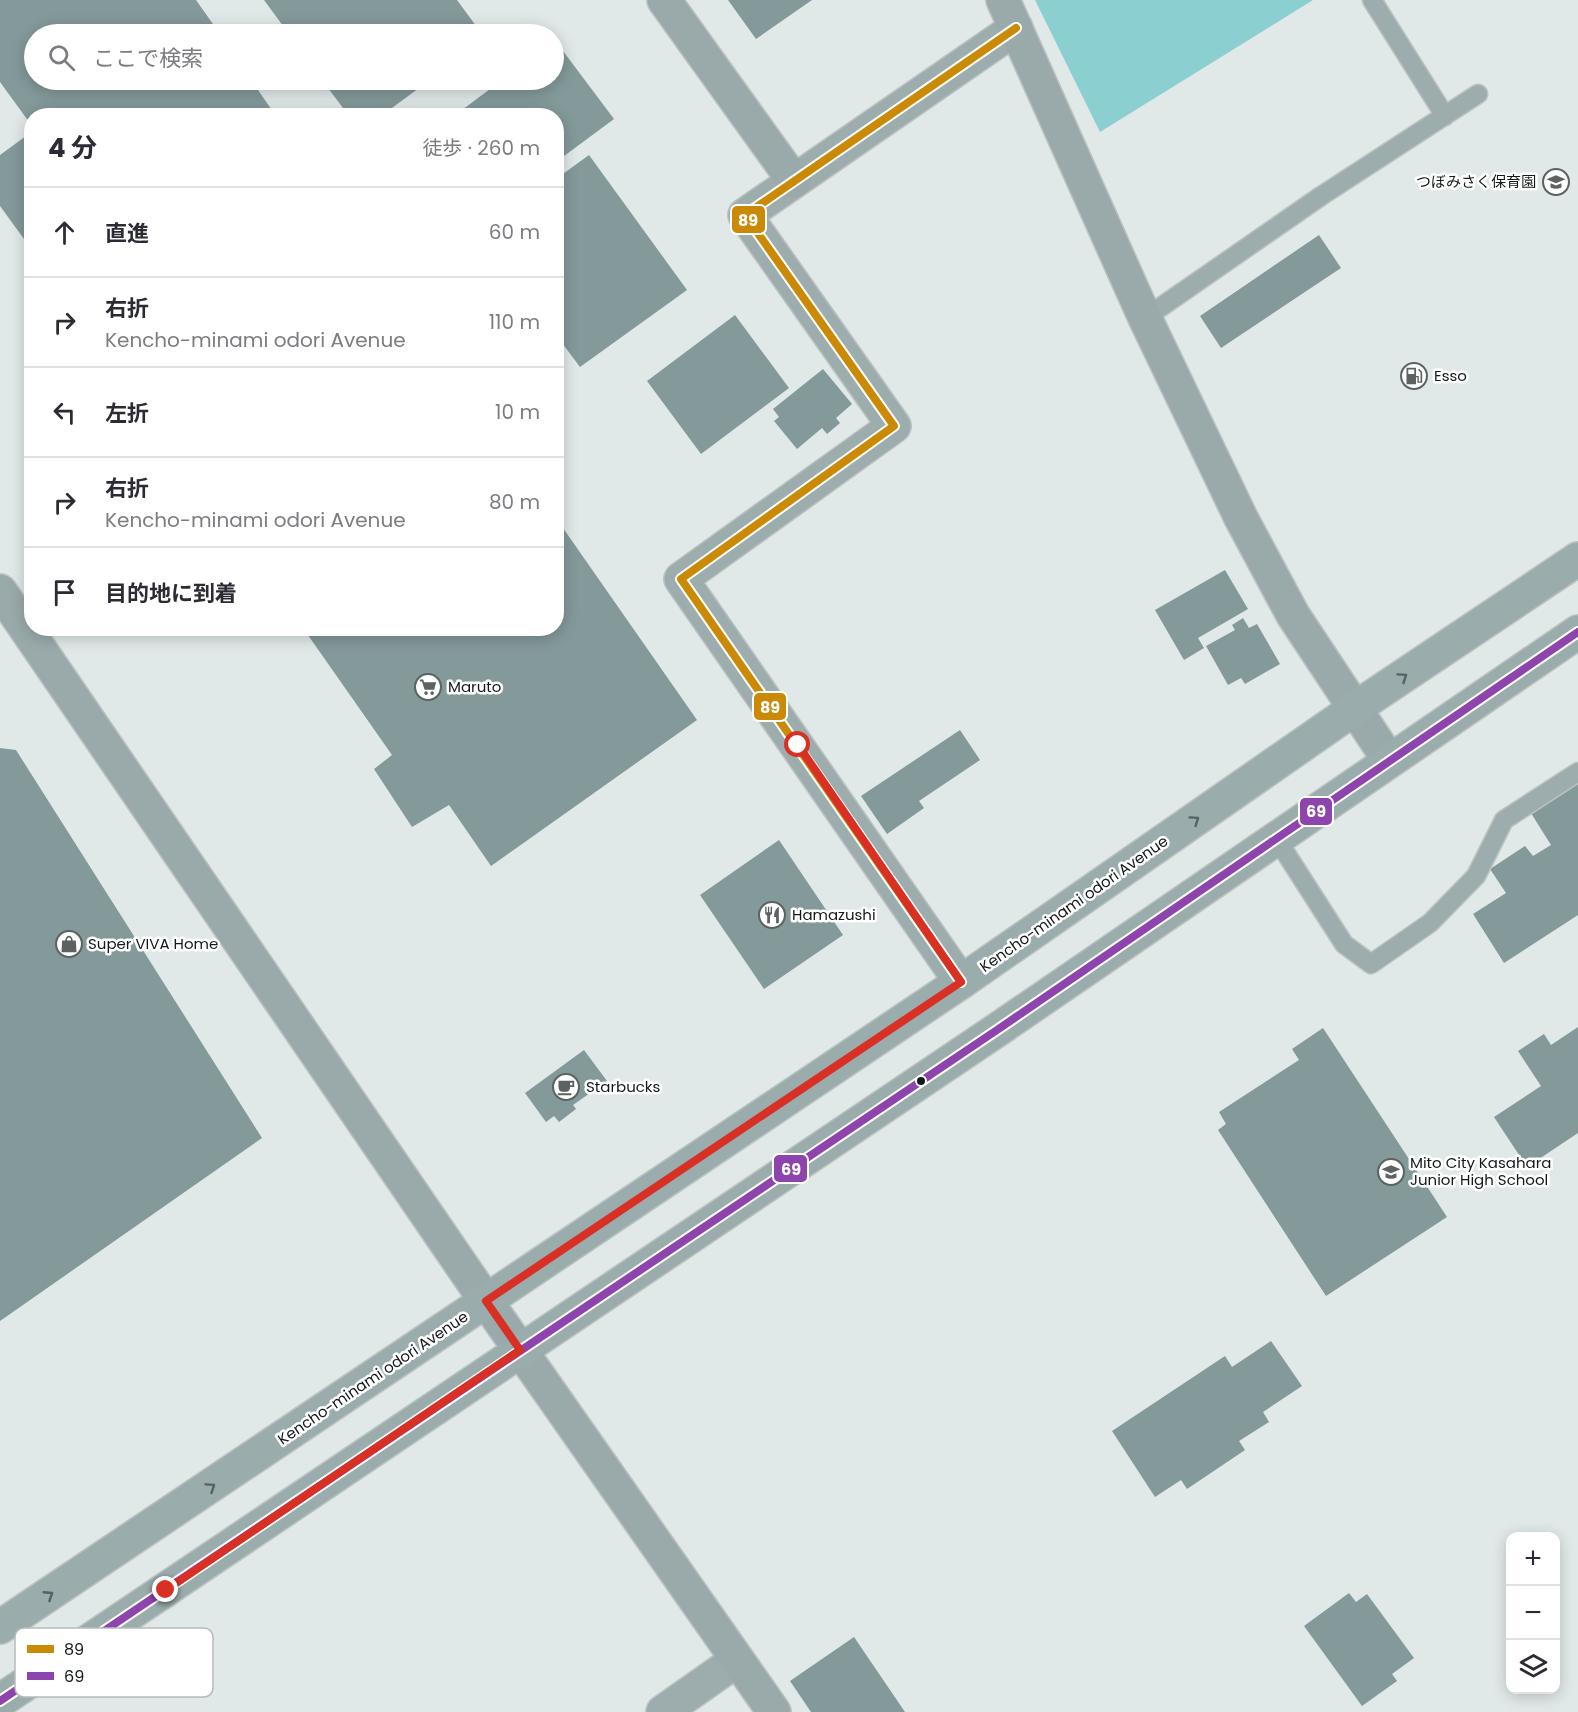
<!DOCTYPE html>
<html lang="ja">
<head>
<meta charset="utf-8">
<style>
	body { margin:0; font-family:Poppins,"Noto Sans JP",sans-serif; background:#f2f2f3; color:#2b2b33 }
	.controls { position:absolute; right:18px; bottom:18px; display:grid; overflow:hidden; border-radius:12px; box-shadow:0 3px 15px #0003 }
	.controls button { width:54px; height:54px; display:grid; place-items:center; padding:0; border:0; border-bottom:2px solid #e1e1e2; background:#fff; color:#2b2b33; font:30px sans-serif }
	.stop { position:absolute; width:18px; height:18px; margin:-14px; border:4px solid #d93025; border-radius:50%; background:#fff }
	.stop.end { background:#d93025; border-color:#fff; box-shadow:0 2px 6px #0008 }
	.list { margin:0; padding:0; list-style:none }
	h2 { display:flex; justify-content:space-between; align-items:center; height:78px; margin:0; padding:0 24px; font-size:26px }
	h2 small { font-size:20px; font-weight:400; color:#7c7c81 }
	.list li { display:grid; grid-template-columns:39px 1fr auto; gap:18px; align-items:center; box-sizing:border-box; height:90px; padding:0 24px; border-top:2px solid #e1e1e2 }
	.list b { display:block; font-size:22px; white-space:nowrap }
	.list p { margin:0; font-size:20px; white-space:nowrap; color:#7c7c81 }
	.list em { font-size:20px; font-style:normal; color:#7c7c81 }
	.icon { flex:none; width:33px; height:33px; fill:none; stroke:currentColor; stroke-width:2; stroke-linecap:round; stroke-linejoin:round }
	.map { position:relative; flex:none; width:1578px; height:1712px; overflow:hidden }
	.search { position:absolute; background:#fff; box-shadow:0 3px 15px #0003; left:24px; top:24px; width:540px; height:66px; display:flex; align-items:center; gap:15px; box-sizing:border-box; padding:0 21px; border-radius:33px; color:#7c7c81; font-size:22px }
	.panel { position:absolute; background:#fff; box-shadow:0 3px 15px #0003; left:24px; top:108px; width:540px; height:528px; border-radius:24px }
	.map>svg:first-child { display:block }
	.forest { fill:#8bcfd0 }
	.building { fill:#84999a }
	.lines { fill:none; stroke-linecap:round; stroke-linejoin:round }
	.lane-casing { stroke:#bdc2c2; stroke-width:21 }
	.street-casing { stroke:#bdc2c2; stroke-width:36 }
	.secondary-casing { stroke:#bdc2c2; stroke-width:36 }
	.primary-casing { stroke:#bdc2c2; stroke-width:36 }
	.lane { stroke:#9dacac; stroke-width:18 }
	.street { stroke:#9dacac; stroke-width:33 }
	.secondary { stroke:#9aaaaa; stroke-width:33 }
	.primary { stroke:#9aacac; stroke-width:33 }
	.bus-1-casing { stroke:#fff; stroke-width:12 }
	.bus-2-casing { stroke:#fff; stroke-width:12 }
	.bus-1 { stroke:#ca8a05; stroke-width:8 }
	.bus-2 { stroke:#8e44ad; stroke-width:8 }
	.oneway { stroke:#576262 }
	.route { stroke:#d93025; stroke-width:8 }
	.bus-dot { fill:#141919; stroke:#fff; stroke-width:2 }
	.labels { text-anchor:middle; stroke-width:5; stroke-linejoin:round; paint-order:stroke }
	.poi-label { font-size:15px; fill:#141919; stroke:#fff; text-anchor:start }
	.street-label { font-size:15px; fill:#141919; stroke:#fff }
	.key { fill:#fff; stroke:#b8baba; stroke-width:1.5 }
	.key-label { font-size:16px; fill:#141919 }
	.line-badge { stroke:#fff; stroke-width:2 }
	.badge-label { font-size:16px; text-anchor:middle; font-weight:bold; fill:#fff }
</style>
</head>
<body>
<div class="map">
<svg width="1578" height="1712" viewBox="0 0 1578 1712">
	<rect width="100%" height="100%" fill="#e1e8e8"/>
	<path class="forest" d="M1035,0h278l-213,132z"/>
	<path class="building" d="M0,0h196l24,34h-186v46h217l25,36h-244v10l-32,-44z
		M264,0h193l25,34h-193z
		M728,0h84l-56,39z
		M554,39l60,80 -58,43v-46h-102l48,-36h52z
		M322,80h108l-49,36h-32z
		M26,136l6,7v107l-32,-44v-51z
		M589,155l98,135 -107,77 -24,-32v-156z
		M1319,235l22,33 -120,80 -21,-32z
		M735,315l54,73 -88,66 -54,-73z
		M823,369l29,35 -16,14 4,5 -13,11 -5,-6 -25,21 -23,-28 5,-4 -6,-8z
		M556,518l141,202 -206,146 -42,-61 -37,22 -38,-58 18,-14 -89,-127h253z
		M1225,570l23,39 -50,29 6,10 -20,12 -29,-50z
		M1243,618l6,10 8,-4 23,40 -35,20 -4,-6 -13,7 -22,-39 29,-16 -3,-5z
		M960,730l20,30 -61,41 5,7 -37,26 -26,-38z
		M0,748l16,2 246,388 -262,183z
		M1578,778v137l-74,48 -31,-49 33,-21 -16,-24 35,-23 8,10 18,-11 -22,-35z
		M779,840l64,95 -79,54 -64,-94z
		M1578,1027v106l-51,34 -33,-50 47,-31 -23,-35 26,-17 7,11z
		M1323,1028l124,189 -121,79 -108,-166 8,-6 -7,-12 80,-52 -7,-11z
		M584,1050l23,31 -34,24 3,4 -17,13 -5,-6 -8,6 -21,-29z
		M1271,1341l31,45 -39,26 6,10 -30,19 6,9 -58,39 -6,-9 -26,17 -43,-66 113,-75 7,11z
		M1349,1593l7,9 11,-8 47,64 -22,16 5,7 -35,25 -58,-80z
		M854,1637l51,75h-94l-21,-31z"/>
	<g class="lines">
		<defs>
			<path id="lane" d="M1372,0l73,116
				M1145,318l176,-122 157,-102
				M1276,838l68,106 27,20 59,-41 46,-47 28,-56 74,-48"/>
			<path id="street" d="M961,982l-280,-403 213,-153 -149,-211 271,-187
				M663,1712l74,-52"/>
			<path id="secondary" d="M664,0l130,181
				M1003,0l142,318 96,200 52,97 96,145
				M0,591l486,710 288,411"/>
			<path id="primary" d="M0,1627l961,-645 393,-273 224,-150
				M0,1701l997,-671 581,-398"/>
		</defs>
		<use href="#lane" class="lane-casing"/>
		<use href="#street" class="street-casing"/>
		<use href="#secondary" class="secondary-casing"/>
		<use href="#primary" class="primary-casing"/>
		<use href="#lane" class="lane"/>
		<use href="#street" class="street"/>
		<use href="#secondary" class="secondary"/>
		<use href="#primary" class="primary"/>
		<defs>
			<path id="bus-1" d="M961,982l-280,-403 213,-153 -149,-211 271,-187"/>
			<path id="bus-2" d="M0,1701l997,-671 581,-398"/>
		</defs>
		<use href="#bus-1" class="bus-1-casing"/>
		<use href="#bus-2" class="bus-2-casing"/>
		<use href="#bus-1" class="bus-1"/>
		<use href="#bus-2" class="bus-2"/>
	</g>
	<defs><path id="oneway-chevron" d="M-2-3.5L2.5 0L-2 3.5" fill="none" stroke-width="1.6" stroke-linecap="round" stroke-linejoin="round" transform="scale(1.5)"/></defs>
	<g class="oneway">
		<use href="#oneway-chevron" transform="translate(1403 677) rotate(-34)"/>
		<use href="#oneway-chevron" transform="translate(1195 820) rotate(-35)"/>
		<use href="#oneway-chevron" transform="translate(211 1487) rotate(-34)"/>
		<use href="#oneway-chevron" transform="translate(49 1595) rotate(-33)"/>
	</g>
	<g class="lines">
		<path class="route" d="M166,1590l354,-240 -34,-49 475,-319 -163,-237"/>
	</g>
	<defs>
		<symbol id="school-ring" viewBox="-11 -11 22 22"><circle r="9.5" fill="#fff" stroke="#5c6161" stroke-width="1.5"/><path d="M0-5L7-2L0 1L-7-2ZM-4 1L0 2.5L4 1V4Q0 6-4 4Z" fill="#5c6161"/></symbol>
		<symbol id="fuel-ring" viewBox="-11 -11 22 22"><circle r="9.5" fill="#fff" stroke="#5c6161" stroke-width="1.5"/><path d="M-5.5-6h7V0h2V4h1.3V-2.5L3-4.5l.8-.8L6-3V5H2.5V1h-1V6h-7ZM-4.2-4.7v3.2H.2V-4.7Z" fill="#5c6161"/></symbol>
		<symbol id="supermarket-ring" viewBox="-11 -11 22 22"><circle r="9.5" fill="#fff" stroke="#5c6161" stroke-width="1.5"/><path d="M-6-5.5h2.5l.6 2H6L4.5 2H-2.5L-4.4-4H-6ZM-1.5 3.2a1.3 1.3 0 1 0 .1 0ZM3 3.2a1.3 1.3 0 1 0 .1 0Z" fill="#5c6161"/></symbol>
		<symbol id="restaurant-ring" viewBox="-11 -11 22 22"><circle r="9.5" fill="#fff" stroke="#5c6161" stroke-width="1.5"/><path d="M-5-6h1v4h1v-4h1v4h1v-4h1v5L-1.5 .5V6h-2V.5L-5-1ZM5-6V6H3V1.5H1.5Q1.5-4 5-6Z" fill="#5c6161"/></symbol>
		<symbol id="shop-ring" viewBox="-11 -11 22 22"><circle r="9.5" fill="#fff" stroke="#5c6161" stroke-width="1.5"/><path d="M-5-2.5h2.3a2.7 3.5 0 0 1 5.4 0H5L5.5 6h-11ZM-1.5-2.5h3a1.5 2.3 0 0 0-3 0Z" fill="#5c6161"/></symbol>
		<symbol id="cafe-ring" viewBox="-11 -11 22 22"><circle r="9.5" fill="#fff" stroke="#5c6161" stroke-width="1.5"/><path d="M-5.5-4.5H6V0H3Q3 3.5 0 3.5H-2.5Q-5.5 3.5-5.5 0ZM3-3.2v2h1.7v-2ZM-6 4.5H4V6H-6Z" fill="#5c6161"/></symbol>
	</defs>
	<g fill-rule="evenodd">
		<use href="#school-ring" x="1541" y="167" width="30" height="30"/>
		<use href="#fuel-ring" x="1399" y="361" width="30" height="30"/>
		<use href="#supermarket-ring" x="413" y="672" width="30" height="30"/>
		<use href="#restaurant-ring" x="757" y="900" width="30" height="30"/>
		<use href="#shop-ring" x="54" y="929" width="30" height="30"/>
		<use href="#cafe-ring" x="551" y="1072" width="30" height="30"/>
		<use href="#school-ring" x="1376" y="1157" width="30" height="30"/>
	</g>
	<circle class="bus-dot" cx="921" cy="1081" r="5"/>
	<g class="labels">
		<g class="poi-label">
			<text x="1536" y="187" text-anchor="end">つぼみさく保育園</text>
			<text x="1434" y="381">Esso</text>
			<text x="448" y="692">Maruto</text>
			<text x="792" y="920">Hamazushi</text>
			<text x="88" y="949">Super VIVA Home</text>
			<text x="586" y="1092">Starbucks</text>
			<text x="1410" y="1168">Mito City Kasahara<tspan x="1410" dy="17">Junior High School</tspan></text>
		</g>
		<g class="street-label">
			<text transform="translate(1074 904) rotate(-35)" y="5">Kencho-minami odori Avenue</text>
			<text transform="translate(373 1378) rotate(-34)" y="5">Kencho-minami odori Avenue</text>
		</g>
	</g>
	<rect x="15" y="1628" width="198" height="69" rx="9" class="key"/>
	<rect x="27" y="1645" width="27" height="8" fill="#ca8a05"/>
	<rect x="27" y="1672" width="27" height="8" fill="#8e44ad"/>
	<g class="key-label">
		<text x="64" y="1655">89</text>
		<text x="64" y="1682">69</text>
	</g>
	<g class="line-badge">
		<rect x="731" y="205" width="35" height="29" rx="6" fill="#ca8a05"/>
		<rect x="753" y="692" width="34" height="29" rx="6" fill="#ca8a05"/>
		<rect x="1299" y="797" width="34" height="29" rx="6" fill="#8e44ad"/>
		<rect x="773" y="1154" width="35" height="29" rx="6" fill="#8e44ad"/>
	</g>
	<g class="badge-label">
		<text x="748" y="226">89</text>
		<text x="770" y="713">89</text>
		<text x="1316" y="817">69</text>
		<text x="791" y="1175">69</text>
	</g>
</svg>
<div class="controls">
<button>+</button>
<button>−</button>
<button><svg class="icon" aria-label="layers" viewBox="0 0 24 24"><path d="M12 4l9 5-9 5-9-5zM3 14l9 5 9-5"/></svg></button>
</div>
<div class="stop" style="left:798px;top:745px"></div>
<div class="stop end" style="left:166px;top:1590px"></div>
<div class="search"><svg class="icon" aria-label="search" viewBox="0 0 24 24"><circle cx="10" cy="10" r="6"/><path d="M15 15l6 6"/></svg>ここで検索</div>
<section class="panel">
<h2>4 分<small>徒歩 · 260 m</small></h2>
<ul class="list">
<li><svg class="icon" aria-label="ahead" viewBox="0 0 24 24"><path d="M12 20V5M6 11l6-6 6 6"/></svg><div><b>直進</b></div><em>60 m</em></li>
<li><svg class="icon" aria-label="right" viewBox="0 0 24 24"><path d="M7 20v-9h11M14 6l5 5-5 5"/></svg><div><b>右折</b><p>Kencho-minami odori Avenue</p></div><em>110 m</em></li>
<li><svg class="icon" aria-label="left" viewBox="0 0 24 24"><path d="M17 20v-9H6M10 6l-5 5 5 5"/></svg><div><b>左折</b></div><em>10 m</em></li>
<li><svg class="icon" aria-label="right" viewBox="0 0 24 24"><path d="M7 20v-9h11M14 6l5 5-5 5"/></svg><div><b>右折</b><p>Kencho-minami odori Avenue</p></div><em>80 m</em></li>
<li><svg class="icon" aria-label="arrive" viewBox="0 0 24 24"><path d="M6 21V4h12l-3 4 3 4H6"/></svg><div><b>目的地に到着</b></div></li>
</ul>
</section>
</div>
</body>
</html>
